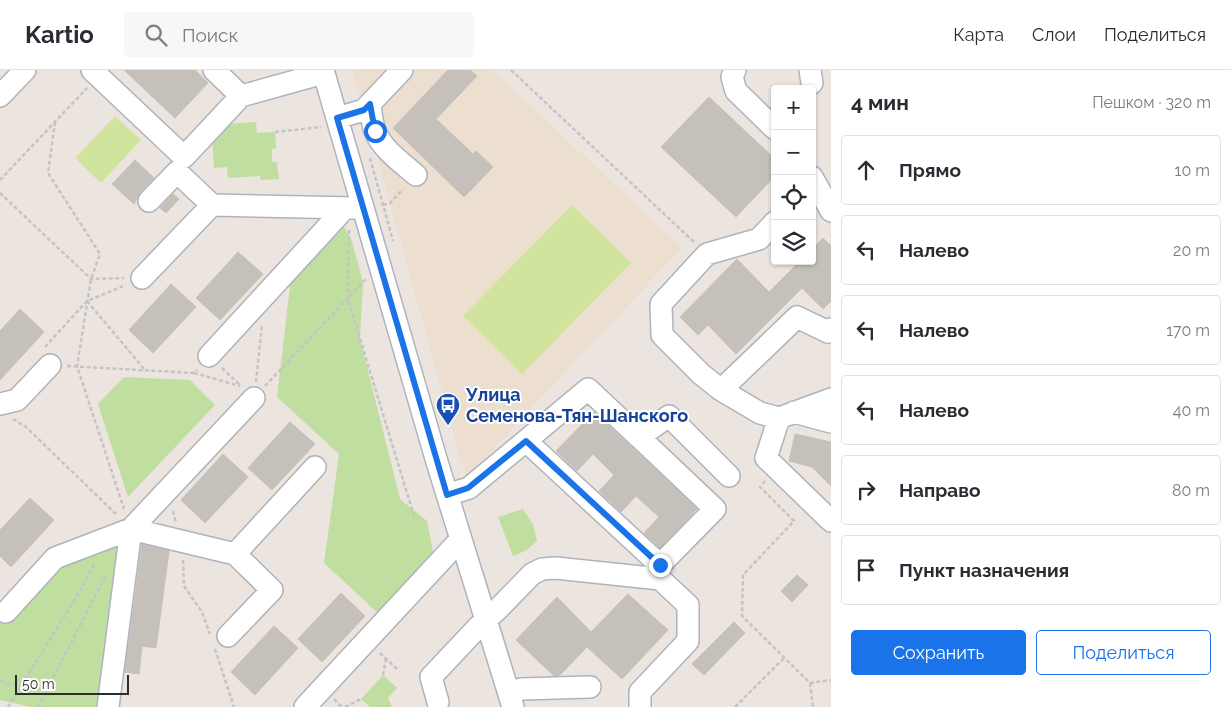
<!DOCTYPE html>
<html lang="ru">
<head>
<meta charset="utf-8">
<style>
	body { margin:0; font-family:Raleway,sans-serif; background:#f7f7f7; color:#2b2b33 }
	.controls { position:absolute; right:15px; top:15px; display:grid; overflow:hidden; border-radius:5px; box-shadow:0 1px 4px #0004 }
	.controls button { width:45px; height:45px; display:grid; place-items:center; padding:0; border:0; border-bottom:1px solid #e1e1e2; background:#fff; color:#2b2b33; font:25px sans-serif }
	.scale { position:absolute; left:15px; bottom:12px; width:114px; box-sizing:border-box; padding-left:5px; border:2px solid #2c2c2c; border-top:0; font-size:14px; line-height:18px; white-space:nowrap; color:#2c2c2c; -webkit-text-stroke:4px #fff; paint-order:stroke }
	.stop { position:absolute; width:15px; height:15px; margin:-11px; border:4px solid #1a73e8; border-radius:50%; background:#fff }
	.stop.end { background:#1a73e8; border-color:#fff; box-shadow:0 1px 5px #0008 }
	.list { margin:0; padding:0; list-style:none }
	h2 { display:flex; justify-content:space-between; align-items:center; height:65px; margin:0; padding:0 20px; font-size:21px }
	h2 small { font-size:16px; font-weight:400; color:#7c7c81 }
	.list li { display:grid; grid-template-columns:32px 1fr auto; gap:15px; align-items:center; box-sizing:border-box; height:70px; margin:0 10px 10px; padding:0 10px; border:1px solid #e1e1e2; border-radius:5px }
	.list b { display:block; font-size:19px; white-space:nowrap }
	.list em { font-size:16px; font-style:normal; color:#7c7c81 }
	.actions { display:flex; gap:10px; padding:15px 20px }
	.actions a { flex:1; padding:11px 0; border:1px solid #1a73e8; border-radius:5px; text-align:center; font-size:18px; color:#1a73e8 }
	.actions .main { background:#1a73e8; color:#fff }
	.icon { flex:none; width:28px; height:28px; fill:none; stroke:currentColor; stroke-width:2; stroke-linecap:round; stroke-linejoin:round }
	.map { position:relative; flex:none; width:831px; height:637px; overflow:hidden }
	header { display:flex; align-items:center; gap:30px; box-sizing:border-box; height:70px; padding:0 25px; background:#fff; border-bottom:1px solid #e1e1e2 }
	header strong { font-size:24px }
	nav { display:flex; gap:28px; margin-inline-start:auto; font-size:18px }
	.search { width:350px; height:45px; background:#f7f7f7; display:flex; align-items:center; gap:12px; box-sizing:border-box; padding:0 18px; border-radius:5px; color:#7c7c81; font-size:19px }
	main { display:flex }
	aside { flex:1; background:#fff }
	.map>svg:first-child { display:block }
	.education { fill:#ecdfd0 }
	.green { fill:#bfdea0 }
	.pitch { fill:#d1e49d }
	.building { fill:#c5c0ba; stroke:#c7c0b9 }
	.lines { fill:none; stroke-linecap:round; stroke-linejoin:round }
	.minor-casing { stroke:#afb3bb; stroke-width:24 }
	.path { stroke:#c4c4c4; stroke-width:2.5; stroke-dasharray:4 2.5; stroke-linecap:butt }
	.minor { stroke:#fff; stroke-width:21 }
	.route { stroke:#1a73e8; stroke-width:6 }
	.labels { text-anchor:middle; stroke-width:4; stroke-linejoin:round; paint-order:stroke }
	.transit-label { font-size:18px; font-weight:bold; fill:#164399; stroke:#fff; text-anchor:start }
</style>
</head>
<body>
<header>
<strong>Kartio</strong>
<div class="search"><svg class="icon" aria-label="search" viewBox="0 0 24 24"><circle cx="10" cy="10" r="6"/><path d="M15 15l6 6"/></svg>Поиск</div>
<nav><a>Карта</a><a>Слои</a><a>Поделиться</a></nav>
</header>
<main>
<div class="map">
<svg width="831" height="637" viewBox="0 0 831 637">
	<rect width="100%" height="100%" fill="#ece4df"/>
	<path class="education" d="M353,0h140l189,178 -216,230z"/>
	<path class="green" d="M256,52l1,11 18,-1 1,16 -4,1v13h5l2,17 -18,1 -1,-4 -32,2 -1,-11 -13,1 -2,-32 11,-12z
		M343,155l9,16 11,42 -3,56 40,160 27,22 6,31 -53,63 -56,-52 15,-109 -62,-57 14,-119z
		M124,307l66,3 25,25 -87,92 -30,-93z
		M523,439l10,15 4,17 -10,9 -14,6 -15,-39z
		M113,472l9,15 -26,150h-65l-31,-7v-92l54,-40z
		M383,605l14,13 -9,10 4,9h-22l-9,-8z"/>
	<path class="pitch" d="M115,46l26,24 -40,43 -26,-25z
		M572,135l59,58 -109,111 -59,-58z"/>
	<path class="building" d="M124,0h71l13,13 -33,35z
		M448,0h22l7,6 -41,43 37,35 3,-3 17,16 -29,30 -71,-69z
		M709,27l66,62v17l-39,41 -75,-70z
		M135,90l19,18 -14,14 -6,12 -22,-20z
		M173,124l6,5 -13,14 -6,-5z
		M823,168l8,8v55l-8,8 -21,-21 -66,66 -28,-29 -10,10 -18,-18 57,-58 32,33 31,-31h12v-12z
		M238,182l25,22 -43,46 -24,-22z
		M171,214l25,23 -43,46 -24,-23z
		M20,239l24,23 -44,48v-49z
		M594,342l103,97 -37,39 -16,-15 15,-16 -23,-21 -15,16 -22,-21 15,-16 -21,-21 -16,17 -21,-20z
		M290,352l25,22 -43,46 -24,-22z
		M795,364l36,8v44l-19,-19 -23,-6z
		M223,384l25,23 -43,46 -24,-23z
		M30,428l24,22 -43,47 -11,-11v-26z
		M142,474l27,7 -13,97 -14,-2 -3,28 -14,-2z
		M797,505l11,10 -16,17 -11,-11z
		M341,523l24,23 -43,46 -24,-23z
		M628,524l40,36 -46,49 -35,-32 -27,28 -6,1 -38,-36 41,-43 34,35z
		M734,552l11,11 -41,42 -12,-11z
		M274,556l24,22 -43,47 -24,-23z"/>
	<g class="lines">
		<defs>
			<path id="minor" d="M92,0l92,87 57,-61
				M214,0l27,26 83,-23
				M323,0l114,392 76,245
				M735,0l-3,7 4,14 39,38
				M810,0l2,13
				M0,26l25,-26
				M370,34c1,9 2,19 5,27 7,18 27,32 41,44
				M337,48l27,-8 38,-40
				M812,107l19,34
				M212,135l142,3
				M775,152l-16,17 -52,15 -46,50 1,31 39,39 20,16 76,-73 31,15 3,-3
				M142,208l70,-73 -35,-33 -28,29
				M209,286l136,-148
				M721,320l39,23 19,5
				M831,329l-52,19 -13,40 65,63
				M0,334l17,-4 33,-35
				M794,342l37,10
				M526,371l134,124 55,-56 -76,-72
				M447,425l22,-7 119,-99 51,48 30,-21 60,60
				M6,542l49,-54 76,-29 104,25 80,-87
				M228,566l44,-46 -37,-36
				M509,623l12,-4 69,-2
				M438,632l-7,-25 48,-51 18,-16 35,-36 10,-5 14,-1 104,11 28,26v36l-48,51v15
				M108,637l23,-178 123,-131
				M305,637l156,-168"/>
		</defs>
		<use href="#minor" class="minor-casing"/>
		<path class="path" d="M511,0l184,173
			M55,52l-7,51 52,81 -9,25 -14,87 47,143
			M275,62l46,-5
			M370,88l23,83
			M0,110l87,-92
			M0,123l91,86 33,-1
			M383,135l7,-2 13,-14
			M349,160l-1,69 66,217
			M87,231l58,69
			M45,277l42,-46 39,-16
			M67,296l127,7 3,-3
			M222,298l19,18
			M194,303l46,13
			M256,312l6,-57
			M265,316l101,-107
			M13,349l13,8 91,88
			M765,411l-5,6 34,34 -51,54 -1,41 68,67 21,-3
			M173,441l3,12
			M183,490l1,26 18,26 8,22
			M215,579l19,58
			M380,583l17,16
			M383,605l3,-16
			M0,611l47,10
			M810,613l3,24
			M334,629l8,8
			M8,637l72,-116 15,-28
			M38,637l67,-130
			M345,637l16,-8
			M735,637l49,-49"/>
		<use href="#minor" class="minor"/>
	</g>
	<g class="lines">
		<path class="route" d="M375,61l-5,-27 -6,6 -27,8 110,377 21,-7 58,-47 134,124"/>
	</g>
	<defs>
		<symbol id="bus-pin" viewBox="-11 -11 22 30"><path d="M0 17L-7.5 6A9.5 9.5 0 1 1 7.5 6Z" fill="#1a4fb4" stroke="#fff"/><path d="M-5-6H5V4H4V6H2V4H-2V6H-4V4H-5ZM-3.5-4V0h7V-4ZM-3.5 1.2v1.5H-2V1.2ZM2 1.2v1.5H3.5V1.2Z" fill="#fff"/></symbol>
	</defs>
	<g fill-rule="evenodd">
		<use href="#bus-pin" x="434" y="321" width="28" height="38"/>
	</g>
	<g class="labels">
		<g class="transit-label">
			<text x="466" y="331">Улица<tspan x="466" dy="21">Семенова-Тян-Шанского</tspan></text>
		</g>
	</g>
</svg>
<div class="controls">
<button>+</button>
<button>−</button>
<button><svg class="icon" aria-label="locate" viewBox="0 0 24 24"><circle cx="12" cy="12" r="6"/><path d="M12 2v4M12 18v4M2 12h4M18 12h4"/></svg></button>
<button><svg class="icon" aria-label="layers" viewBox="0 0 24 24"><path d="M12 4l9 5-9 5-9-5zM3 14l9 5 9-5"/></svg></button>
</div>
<div class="scale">50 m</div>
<div class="stop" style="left:375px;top:61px"></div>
<div class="stop end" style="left:660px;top:495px"></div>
</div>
<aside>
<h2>4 мин<small>Пешком · 320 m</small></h2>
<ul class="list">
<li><svg class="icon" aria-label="ahead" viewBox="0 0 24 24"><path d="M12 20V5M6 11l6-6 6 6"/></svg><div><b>Прямо</b></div><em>10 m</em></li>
<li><svg class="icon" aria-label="left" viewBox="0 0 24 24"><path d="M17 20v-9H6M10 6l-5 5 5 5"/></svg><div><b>Налево</b></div><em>20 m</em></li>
<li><svg class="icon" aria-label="left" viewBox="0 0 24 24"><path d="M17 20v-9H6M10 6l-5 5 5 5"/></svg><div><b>Налево</b></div><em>170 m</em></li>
<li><svg class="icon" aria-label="left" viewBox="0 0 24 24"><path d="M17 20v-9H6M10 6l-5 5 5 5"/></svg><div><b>Налево</b></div><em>40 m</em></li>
<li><svg class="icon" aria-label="right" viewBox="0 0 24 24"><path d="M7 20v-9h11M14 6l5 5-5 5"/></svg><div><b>Направо</b></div><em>80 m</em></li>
<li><svg class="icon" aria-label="arrive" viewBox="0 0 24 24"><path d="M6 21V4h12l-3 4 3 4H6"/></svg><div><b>Пункт назначения</b></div></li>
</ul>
<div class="actions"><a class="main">Сохранить</a><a>Поделиться</a></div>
</aside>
</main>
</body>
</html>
